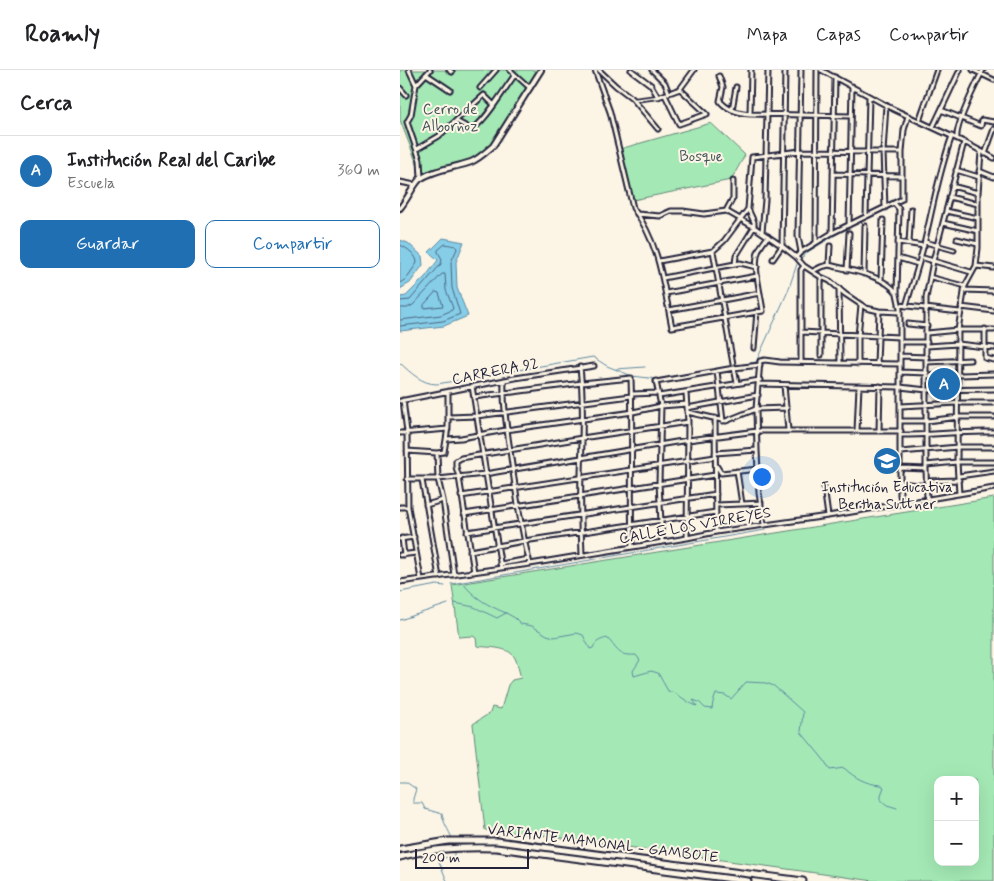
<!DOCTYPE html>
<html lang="es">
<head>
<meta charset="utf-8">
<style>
	body { margin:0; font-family:Mynerve,sans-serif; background:#f2f2f2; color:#202124 }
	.controls { position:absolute; right:15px; bottom:15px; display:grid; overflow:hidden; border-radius:10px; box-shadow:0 5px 20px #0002 }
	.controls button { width:45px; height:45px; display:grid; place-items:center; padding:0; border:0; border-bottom:1px solid #e0e0e0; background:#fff; color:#202124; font:25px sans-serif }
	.scale { position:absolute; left:15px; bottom:12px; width:114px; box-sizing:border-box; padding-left:5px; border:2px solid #22223b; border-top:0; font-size:14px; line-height:18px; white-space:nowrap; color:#22223b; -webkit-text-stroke:4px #fcf5e5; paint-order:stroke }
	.you { position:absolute; left:361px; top:406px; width:18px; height:18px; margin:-12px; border:4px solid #fff; border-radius:50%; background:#1a73e8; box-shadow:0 0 0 8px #1a73e833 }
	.badge { display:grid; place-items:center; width:32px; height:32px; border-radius:50%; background:#1f6fb2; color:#fff; font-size:16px; font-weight:700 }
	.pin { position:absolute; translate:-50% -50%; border:2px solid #fff; box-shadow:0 1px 5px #0006 }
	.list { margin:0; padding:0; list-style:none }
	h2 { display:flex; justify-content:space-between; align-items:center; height:65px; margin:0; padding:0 20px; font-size:21px }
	h2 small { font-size:16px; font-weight:400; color:#757577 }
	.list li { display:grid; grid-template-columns:32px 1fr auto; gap:15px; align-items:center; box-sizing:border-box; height:70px; padding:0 20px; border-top:1px solid #e0e0e0 }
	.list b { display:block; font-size:19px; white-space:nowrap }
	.list p { margin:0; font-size:16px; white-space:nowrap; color:#757577 }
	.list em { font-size:16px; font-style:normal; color:#757577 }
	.actions { display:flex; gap:10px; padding:15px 20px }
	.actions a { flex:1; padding:11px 0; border:1px solid #1f6fb2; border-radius:10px; text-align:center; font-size:18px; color:#1f6fb2 }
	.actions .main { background:#1f6fb2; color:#fff }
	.map { position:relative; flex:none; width:594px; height:811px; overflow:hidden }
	header { display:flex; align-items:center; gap:30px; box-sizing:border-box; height:70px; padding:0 25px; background:#fff; border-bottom:1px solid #e0e0e0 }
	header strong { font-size:24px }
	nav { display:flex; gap:28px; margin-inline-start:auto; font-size:18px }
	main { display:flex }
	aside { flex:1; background:#fff }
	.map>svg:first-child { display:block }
	.green { fill:#a4e9b5; stroke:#638678; fill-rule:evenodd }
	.water { fill:#86cde8; stroke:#5e89a3 }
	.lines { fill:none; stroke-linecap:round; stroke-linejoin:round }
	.shore { stroke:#4a6680; stroke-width:1 }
	.stream { stroke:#5e89a3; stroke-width:1 }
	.pedestrian-casing { stroke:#22223b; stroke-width:6 }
	.minor-casing { stroke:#22223b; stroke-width:7 }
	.tertiary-casing { stroke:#22223b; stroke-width:8 }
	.trunk-casing { stroke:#22223b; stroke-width:9 }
	.pedestrian { stroke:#fcf5e5; stroke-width:2.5 }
	.minor { stroke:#fcf5e5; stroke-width:3 }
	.tertiary { stroke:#fcf5e5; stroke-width:4 }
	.trunk { stroke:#fcf5e5; stroke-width:5 }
	.labels { text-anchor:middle; stroke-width:4; stroke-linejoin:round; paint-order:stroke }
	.park-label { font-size:15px; fill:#42545a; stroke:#fcf5e5 }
	.street-label { font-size:15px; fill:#22223b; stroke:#fcf5e5 }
	.poi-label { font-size:15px; fill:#22223b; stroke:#fcf5e5 }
</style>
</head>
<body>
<header>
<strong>Roamly</strong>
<nav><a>Mapa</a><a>Capas</a><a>Compartir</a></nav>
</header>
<main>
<aside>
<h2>Cerca<small></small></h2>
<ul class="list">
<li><span class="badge">A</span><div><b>Institución Real del Caribe</b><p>Escuela</p></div><em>360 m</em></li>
</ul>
<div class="actions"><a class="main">Guardar</a><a>Compartir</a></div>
</aside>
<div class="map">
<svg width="594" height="811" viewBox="0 0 594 811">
	<rect width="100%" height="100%" fill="#fcf5e5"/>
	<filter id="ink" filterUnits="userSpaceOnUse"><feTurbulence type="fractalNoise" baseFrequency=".02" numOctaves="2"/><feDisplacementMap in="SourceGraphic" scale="10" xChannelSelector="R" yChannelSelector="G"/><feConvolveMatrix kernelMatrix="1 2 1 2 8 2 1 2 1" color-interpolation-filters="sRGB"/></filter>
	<g filter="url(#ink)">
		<path class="green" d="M0,0h142c-17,26 -36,67 -61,86 -15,10 -41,15 -59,21l-22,-57z
			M311,53l34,32 -14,25 -98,20 -13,-51z
			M594,428v383h-120l-326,-45 -63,-6 -12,-106 17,-11 2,-6 9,2 7,-24 4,-5 9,-2c-2,-6 -3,-14 -6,-20 -6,-12 -27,-10 -38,-12l-1,-8 -3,-2 -14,1 -7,-52zM538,710h37v82h-37z"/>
		<path class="water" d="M43,168l21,4 -8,20 1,26 11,28 -24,10 -44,5v-34l6,-1 20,-20 12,-16 -9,-8z
			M0,170l8,3 14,13 1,9 -13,18 -10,6z"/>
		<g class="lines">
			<path class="shore" d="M0,175c7,3 17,10 17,18l-11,16 -6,4
				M36,222l3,1 4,13 -19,2v-3z
				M0,231l10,-1 31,-36 1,-5 -4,-7v-2l7,-6 11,2 1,3 -6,13 1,26 8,26 -17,7 -43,5
				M0,238h7l6,-3 29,-31h3l1,16 7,18 -1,2 -11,5 -41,5"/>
			<path class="stream" d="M0,293c11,10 22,21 37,21l156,-27 14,9 25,10 25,3 99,-17 32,-71 9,-27 9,-11 39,-24 49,-23
				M216,299l29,-2
				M63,513c11,15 26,23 43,30
				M51,514l314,-54
				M0,522l37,-7 8,1
				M55,533l19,4 23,11 9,-5 9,5 6,6 11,2 15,9 7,2 23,-4 6,2 7,14 3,-1c3,-7 7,-8 14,-10 12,12 9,18 29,17l4,5 -7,11 1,5 17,-5 7,2 10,18c11,2 17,11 29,15l-4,-6 6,2 6,6 7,1 1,-7 3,-8 9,1 6,4 15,-17 20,1 8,3 29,26 -2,20 23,28 6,10 14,-2c11,10 22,16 37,17l3,2 -3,8v5l6,5 10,3
				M0,550l48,-16
				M0,712h6l10,7 -3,10v4h9l3,6 17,5c1,8 7,17 10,24
				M47,811l-9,-22 16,-3v-3"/>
			<defs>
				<path id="pedestrian" d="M234,30l24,-3
					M530,207l35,9"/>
				<path id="minor" d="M9,0l7,15
					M49,0l3,2
					M110,0l20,18
					M195,0l15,42 23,96c27,36 30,76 39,119l91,-16c-2,-16 -11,-47 -4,-61 2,-5 6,-9 9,-14
					M199,0l17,16 16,12 26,31
					M231,0l20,15 7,12 22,-8 14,-19
					M252,0l13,13 4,10
					M421,0l72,39 71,33 30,16
					M573,0l21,10
					M26,4l24,16
					M319,6l4,11 -3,14c7,9 19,12 30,13l101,2
					M0,18l6,7
					M80,18l16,-18
					M265,25l14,29 28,-10 -27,-25
					M332,40l4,-23
					M541,40l40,16 1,-6 12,2
					M350,44l1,-44
					M56,51l15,8c12,-3 35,-43 44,-54
					M519,51l18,-51
					M533,57l27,-57
					M557,68c-2,-12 20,-56 26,-68
					M17,79l22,-13 45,-41 9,9
					M585,84l9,-25
					M556,100l23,7
					M579,101l15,6
					M433,104l68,2
					M21,108l-1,-18 -13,-38 4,-7 5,-30 14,-15
					M0,112l15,3
					M552,116l26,7
					M549,127l29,7
					M494,133l5,6 -2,85 3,14v187l2,9
					M485,138l-2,-56 3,-47
					M326,141l7,-13v-17
					M546,141l32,7
					M237,144l23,2 11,-5h12l21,3 22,-3 28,16 28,19 14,11 8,9 17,11 9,4 15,13 21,14 13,3 21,1
					M466,146l3,-119
					M543,153l35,8
					M449,155l3,-139
					M362,162l3,-32 3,-130
					M432,163l3,-156
					M557,169l21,5
					M416,172l1,-172
					M498,172l26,4
					M525,172l29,8
					M509,173l2,-34
					M313,181l20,113
					M401,182l31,-19 70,-34v-47l2,-22 4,-14
					M396,187l5,-5 -3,-16 3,-166
					M520,187l51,15
					M498,188l20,6
					M373,189l9,-13 3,-176
					M259,191l54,-10 11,-10 24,-32
					M335,194l1,-8 18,-29v-5l-6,-13 4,-52 48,-6 102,1
					M429,195l1,-19
					M576,196l18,2
					M447,200l2,-37
					M413,201l8,-4 8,-2c20,5 55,10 68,28
					M464,204l1,-48
					M421,207v78
					M263,208l77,-15 17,4
					M481,210l2,-60
					M439,218l1,75
					M564,220l30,1
					M266,223l91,-17
					M499,235l61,7
					M506,236c6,-21 13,-41 18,-62 9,-37 15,-73 28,-108
					M561,237l33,4
					M269,240l91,-17
					M508,254l19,2
					M585,259v29l9,2
					M401,262l98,5
					M527,263l31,-3h36
					M500,272h27
					M527,276l31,-2 36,4
					M354,278l3,-37
					M500,286l27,1
					M401,292v-92l3,-4
					M527,292l43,-2
					M458,294v-28l3,-31
					M477,294l2,-53
					M180,297c4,36 2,72 1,107 -1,27 0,54 1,81
					M334,298l3,15
					M317,301l6,50
					M500,302l27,1
					M527,306l67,-2
					M104,310c-1,29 4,56 8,85 5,33 9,66 18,99
					M256,311l5,25 -2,77 3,59
					M256,312l78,-14 26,-3
					M358,314l142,3 27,3 67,-1
					M384,315l4,45
					M72,316l29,182
					M286,323l2,29 -1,116
					M232,324l26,-1
					M259,326l101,-16
					M74,327l108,-14 49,-5c2,57 -1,113 1,169
					M3,330l4,32 1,75 13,72
					M0,331l115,-23 79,-12
					M501,336l57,-3h36
					M287,338l71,-13
					M287,342l39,9 30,-12 31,-1
					M49,347l28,-1 154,-20
					M315,348l1,114
					M501,351h26l32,-4h35
					M457,361l2,-45
					M479,361l1,-45
					M0,363l48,-4
					M501,365c31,0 62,-4 93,-3
					M47,369l14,-1 45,-8 127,-18 28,-6 26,-2
					M7,381l30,2 7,-1 4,-25v-36
					M501,382l57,-5h36
					M37,383l1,26 5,21 11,75
					M315,383l42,-3
					M316,395l5,8 38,-4
					M526,395l31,-3h37
					M501,398l25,1
					M337,401l5,33 19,-1
					M559,406l35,-5
					M7,409h31l47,-5 203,-34 69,-9h144
					M22,410l17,97
					M526,411l33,-1
					M500,413l27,3
					M424,417l4,29
					M559,424l-2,-32 1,-132 7,-44 11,-20 2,-18v-55l3,-41
					M61,426l254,-39
					M527,429l-1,-30v-171l7,-37 31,-119
					M26,435l17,-5
					M316,435l26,-1
					M0,437h8
					M64,444l251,-39
					M364,454l-5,-31 -2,-43 -1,-41 4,-48 5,-1 15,2 120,2
					M67,462l249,-38
					M2,468l2,17
					M0,469l14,-2
					M70,481l54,-10 192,-29
					M0,485l16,-2
					M100,494l29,-5
					M74,502l-15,-95 -3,-10v-6l5,-3 121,-20 106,-16
					M0,512l130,-18 157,-26 29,-6 112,-16 166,-28"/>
				<path id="tertiary" d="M0,138c7,-8 14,-24 20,-29 15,-10 34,-11 51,-17 8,-3 15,-10 22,-16l48,-76"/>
				<path id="trunk" d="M0,779l48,-8h49l306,40
					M0,787c31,-9 63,-10 96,-9l252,33"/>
			</defs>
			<use href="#pedestrian" class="pedestrian-casing"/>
			<use href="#minor" class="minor-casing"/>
			<use href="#tertiary" class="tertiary-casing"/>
			<use href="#trunk" class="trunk-casing"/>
			<use href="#pedestrian" class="pedestrian"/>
			<use href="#minor" class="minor"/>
			<use href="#tertiary" class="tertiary"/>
			<use href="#trunk" class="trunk"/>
		</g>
	</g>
	<defs>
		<symbol id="school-disc" viewBox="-11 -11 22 22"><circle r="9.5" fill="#1f6fb2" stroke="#fcf5e5"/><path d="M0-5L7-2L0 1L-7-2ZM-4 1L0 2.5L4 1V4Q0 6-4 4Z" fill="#fff"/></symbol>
	</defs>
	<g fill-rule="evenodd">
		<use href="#school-disc" x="471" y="375" width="32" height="32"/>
	</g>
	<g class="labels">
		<g class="park-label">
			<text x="50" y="44">Cerro de<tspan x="50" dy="17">Albornoz</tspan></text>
			<text x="301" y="91">Bosque</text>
		</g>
		<g class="street-label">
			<text transform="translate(95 301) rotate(-11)" y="5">CARRERA 92</text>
			<text transform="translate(295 455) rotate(-10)" y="5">CALLE LOS VIRREYES</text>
			<text transform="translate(203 773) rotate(7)" y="5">VARIANTE MAMONAL - GAMBOTE</text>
		</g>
		<g class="poi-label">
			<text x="487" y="422">Institución Educativa<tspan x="487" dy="17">Bertha Suttner</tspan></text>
		</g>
	</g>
</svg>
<div class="controls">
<button>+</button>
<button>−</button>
</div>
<div class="scale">200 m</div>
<div class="you"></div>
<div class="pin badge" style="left:544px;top:314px">A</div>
</div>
</main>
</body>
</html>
